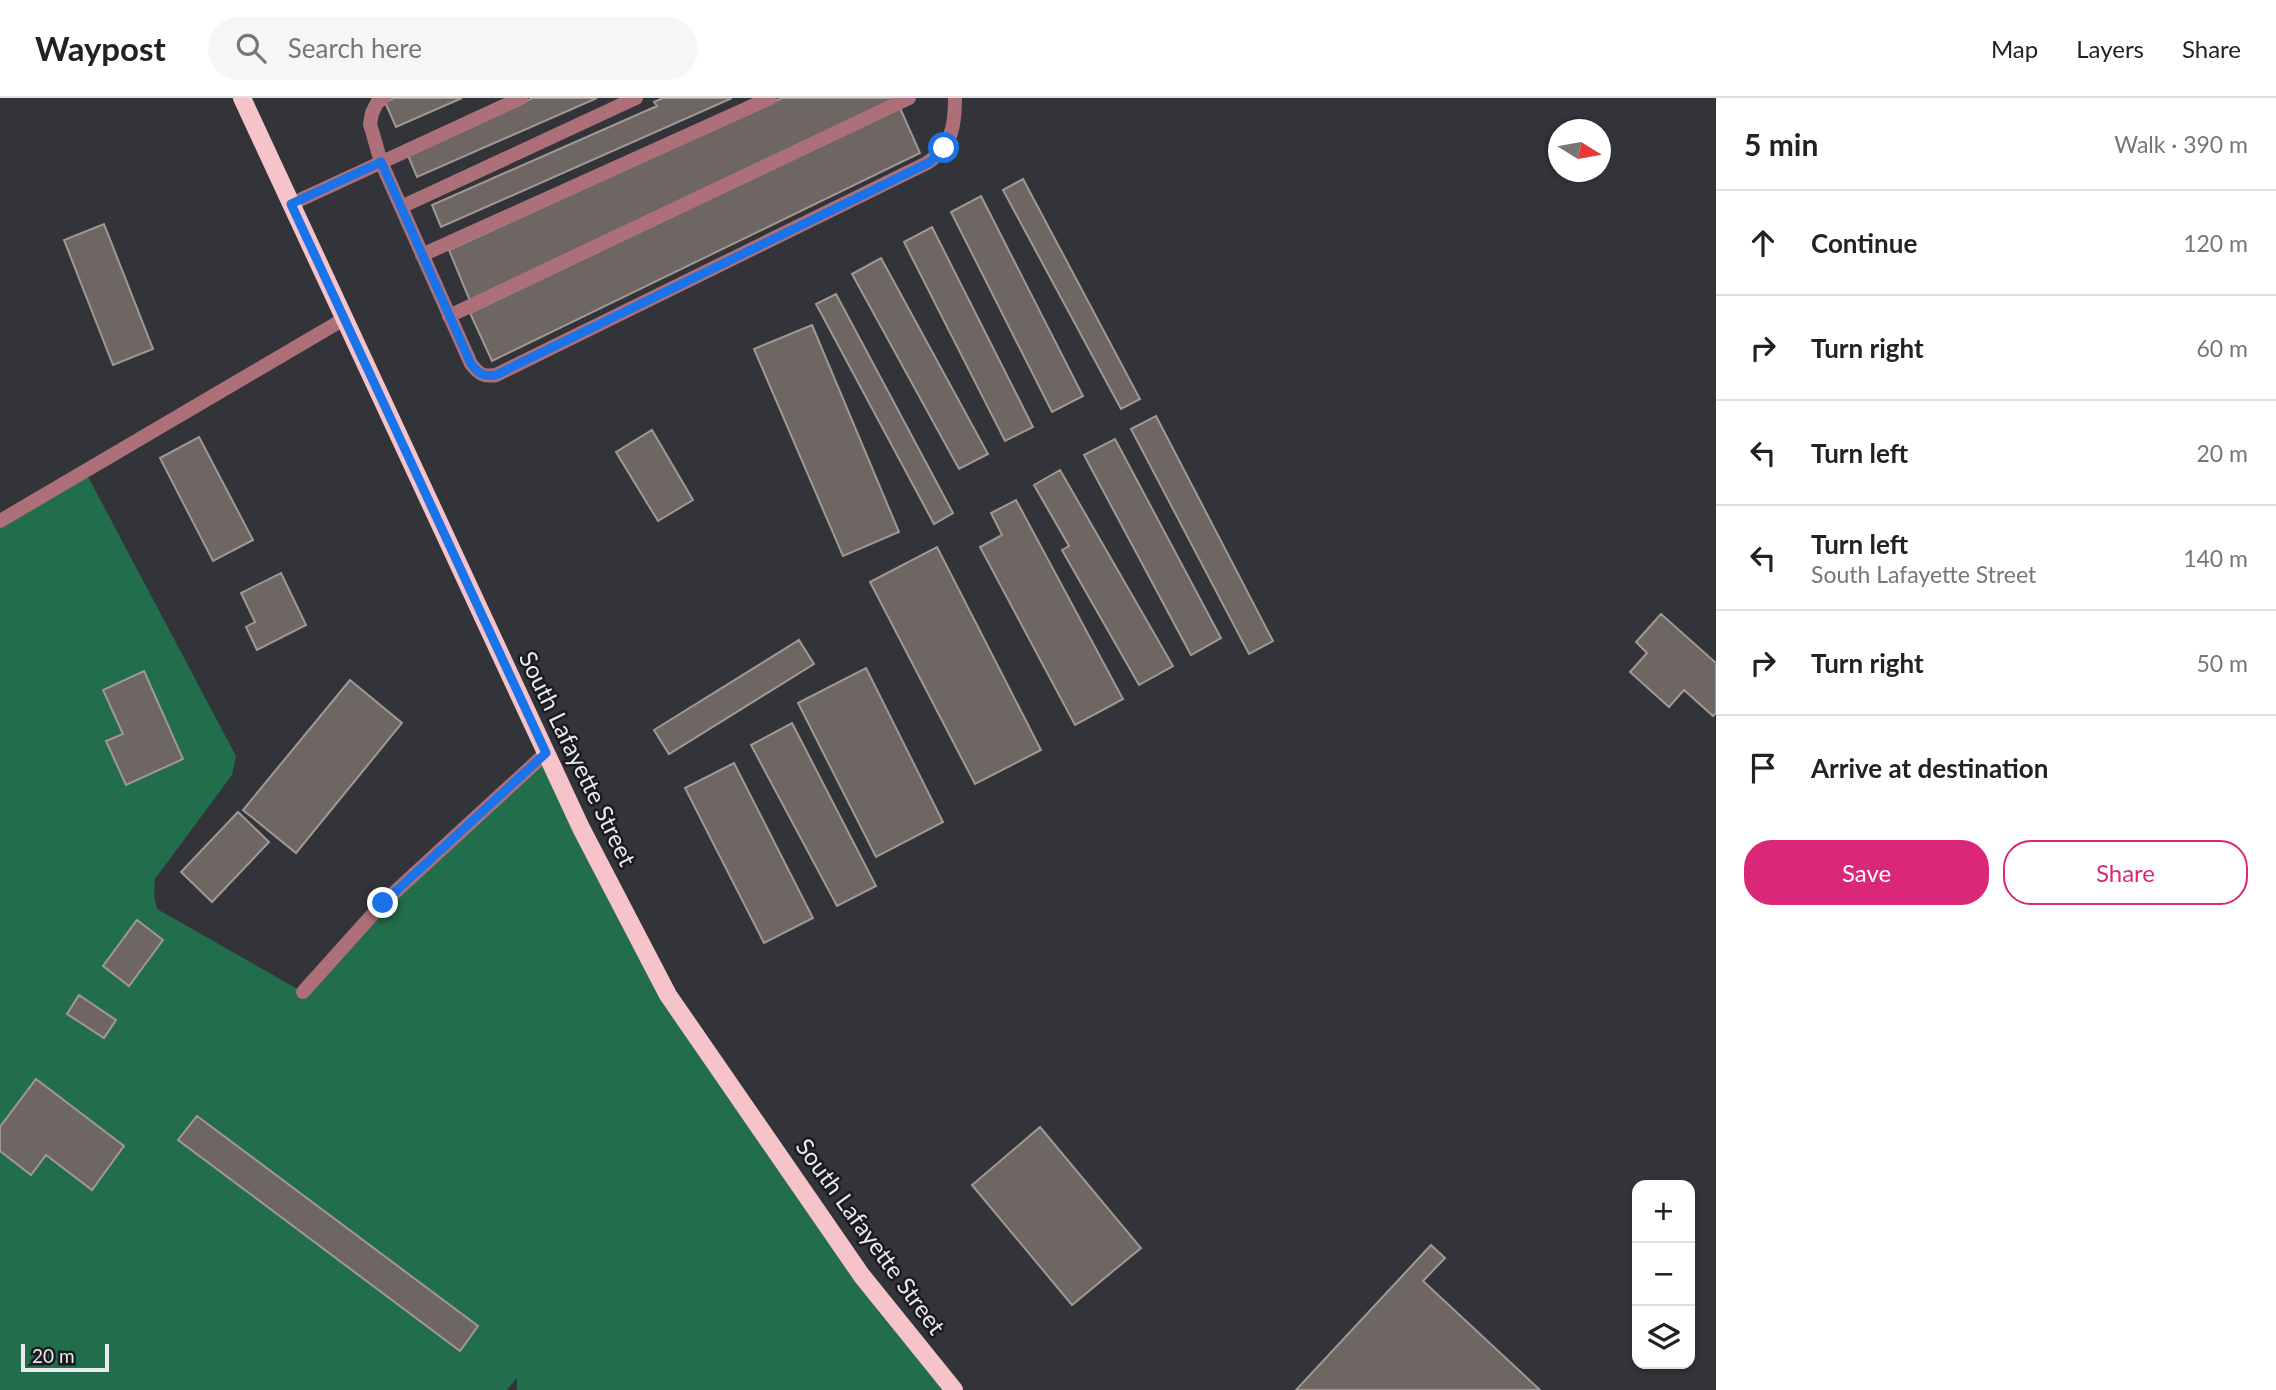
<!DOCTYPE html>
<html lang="en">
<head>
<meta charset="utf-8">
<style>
	body { margin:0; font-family:Lato,sans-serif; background:#f6f6f6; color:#222 }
	.controls { position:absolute; right:21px; bottom:21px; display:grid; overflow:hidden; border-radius:14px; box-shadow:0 2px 5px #0004 }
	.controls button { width:63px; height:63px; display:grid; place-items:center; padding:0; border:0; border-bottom:2px solid #e0e0e0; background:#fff; color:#222; font:35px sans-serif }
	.compass { position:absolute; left:1548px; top:21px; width:63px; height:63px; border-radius:50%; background:#fff; box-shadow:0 2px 5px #0004; rotate:101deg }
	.scale { position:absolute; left:21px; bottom:18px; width:88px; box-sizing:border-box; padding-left:7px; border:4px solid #e9eaef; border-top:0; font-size:19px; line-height:24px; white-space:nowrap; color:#e9eaef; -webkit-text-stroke:5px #1b1b1f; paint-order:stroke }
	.stop { position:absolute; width:21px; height:21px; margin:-16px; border:5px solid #1a73e8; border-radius:50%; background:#fff }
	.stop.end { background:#1a73e8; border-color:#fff; box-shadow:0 2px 7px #0008 }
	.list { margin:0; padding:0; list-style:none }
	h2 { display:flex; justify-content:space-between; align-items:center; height:91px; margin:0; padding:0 28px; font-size:30px }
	h2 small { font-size:23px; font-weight:400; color:#767676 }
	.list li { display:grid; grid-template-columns:46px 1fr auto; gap:21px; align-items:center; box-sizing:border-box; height:105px; padding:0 28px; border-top:2px solid #e0e0e0 }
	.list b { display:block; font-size:26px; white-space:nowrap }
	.list p { margin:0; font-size:23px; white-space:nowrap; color:#767676 }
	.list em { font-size:23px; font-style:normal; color:#767676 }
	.actions { display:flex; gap:14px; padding:21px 28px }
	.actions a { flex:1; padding:16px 0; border:2px solid #db2777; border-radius:28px; text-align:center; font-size:24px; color:#db2777 }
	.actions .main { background:#db2777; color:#fff }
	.icon { flex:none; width:38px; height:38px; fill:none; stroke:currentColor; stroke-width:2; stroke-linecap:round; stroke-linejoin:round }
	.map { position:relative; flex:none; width:1716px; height:1292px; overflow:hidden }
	header { display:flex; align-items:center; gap:42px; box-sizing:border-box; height:98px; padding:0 35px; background:#fff; border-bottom:2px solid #e0e0e0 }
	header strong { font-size:33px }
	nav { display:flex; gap:38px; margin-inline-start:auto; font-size:24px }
	.search { width:490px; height:63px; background:#f6f6f6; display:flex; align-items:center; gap:18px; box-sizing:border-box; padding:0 24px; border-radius:38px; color:#767676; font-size:26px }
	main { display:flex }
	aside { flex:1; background:#fff }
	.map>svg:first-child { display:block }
	.green { fill:#216d4c }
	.building { fill:#6e6662; stroke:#a19894; stroke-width:2 }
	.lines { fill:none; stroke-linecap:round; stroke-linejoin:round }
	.service { stroke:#ad6f78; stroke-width:14 }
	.minor { stroke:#ad6f78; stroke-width:14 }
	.primary { stroke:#f6c3c9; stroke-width:18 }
	.route { stroke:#1a73e8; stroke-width:9 }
	.labels { text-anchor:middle; stroke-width:5; stroke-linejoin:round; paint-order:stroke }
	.street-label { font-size:24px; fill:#e9eaef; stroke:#1b1b1f }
</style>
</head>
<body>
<header>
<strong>Waypost</strong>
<div class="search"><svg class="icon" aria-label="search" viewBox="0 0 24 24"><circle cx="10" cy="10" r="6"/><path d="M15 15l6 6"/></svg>Search here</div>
<nav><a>Map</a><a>Layers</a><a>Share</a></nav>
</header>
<main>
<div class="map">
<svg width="1716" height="1292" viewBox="0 0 1716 1292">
	<rect width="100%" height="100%" fill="#32343a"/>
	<path class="green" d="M85,373l151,285 -4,19 -77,104 -1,17 3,13 146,83 80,-89 163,-149 122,241 286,395h-437v-12l-10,12h-507v-869z"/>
	<path class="building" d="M394,0h68l-66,29 -11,-25z
		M533,0h64l-180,79 -10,-24z
		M663,0h69l-291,129 -9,-22 225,-99 -3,-4z
		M782,0h120l-432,203 -21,-51z
		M900,10l20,45 -428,208 -22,-48z
		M1023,81l117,220 -19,10 -118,-219z
		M981,98l102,200 -31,16 -101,-200z
		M104,126l49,125 -40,16 -49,-125z
		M932,129l101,200 -28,14 -101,-199z
		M881,160l107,196 -29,15 -107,-195z
		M836,196l117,219 -19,11 -118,-220z
		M812,227l87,207 -56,24 -89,-207z
		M1156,318l117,225 -24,13 -118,-225z
		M652,332l41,70 -35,21 -42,-69z
		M199,339l54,103 -40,21 -53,-103z
		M1115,341l106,199 -30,17 -107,-200z
		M1060,372l113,196 -34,19 -77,-135 7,-4 -35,-61z
		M1016,402l107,199 -48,26 -95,-178 22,-12 -11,-22z
		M937,449l104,203 -66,34 -105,-202z
		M281,475l25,52 -49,25 -11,-23 9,-5 -14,-29z
		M1661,516l55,49v50l-3,3 -29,-26 -15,17 -39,-35 17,-19 -11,-11z
		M799,542l15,24 -145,90 -15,-24z
		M866,570l77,154 -67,35 -78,-154z
		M144,573l39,88 -57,26 -20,-44 17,-7 -20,-44z
		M350,582l52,43 -106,130 -53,-43z
		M792,625l84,163 -39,20 -86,-161z
		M734,665l79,155 -49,25 -79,-155z
		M238,714l31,30 -57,60 -31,-30z
		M137,822l26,20 -34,46 -26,-20z
		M79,897l37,25 -12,18 -37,-24z
		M36,981l88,67 -32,44 -46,-35 -15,20 -31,-24v-24z
		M197,1018l281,210 -18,25 -282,-211z
		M1040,1029l101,121 -69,57 -100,-120z
		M1431,1147l14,13 -22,23 117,109h-244z"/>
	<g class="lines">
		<path class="service" d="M383,0l-6,5 -5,10 -2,11 11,38 90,202c8,10 12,13 25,11l431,-212c25,-16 28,-38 28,-65
			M291,106l230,-106
			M401,109l235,-109
			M422,157l348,-157
			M449,218l460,-218
			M303,894l80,-89 163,-150"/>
		<path class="minor" d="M0,423l344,-202"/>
		<path class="primary" d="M242,0l339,730 87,167 194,281 92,114"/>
	</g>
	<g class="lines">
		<path class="route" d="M383,805l163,-150 -255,-549 90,-42 90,202c8,10 12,13 25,11l432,-212 10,-7 6,-8"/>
	</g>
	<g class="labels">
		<g class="street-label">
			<text transform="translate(577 661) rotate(64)" y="8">South Lafayette Street</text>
			<text transform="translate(870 1139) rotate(54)" y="8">South Lafayette Street</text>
		</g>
	</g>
</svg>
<div class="controls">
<button>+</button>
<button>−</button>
<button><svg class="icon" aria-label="layers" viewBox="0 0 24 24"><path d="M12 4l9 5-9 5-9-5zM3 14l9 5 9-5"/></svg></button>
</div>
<svg class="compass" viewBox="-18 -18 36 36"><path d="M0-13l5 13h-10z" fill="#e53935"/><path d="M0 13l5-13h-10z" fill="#767676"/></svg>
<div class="scale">20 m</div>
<div class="stop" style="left:944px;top:50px"></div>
<div class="stop end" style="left:383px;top:805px"></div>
</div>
<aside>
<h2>5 min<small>Walk · 390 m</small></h2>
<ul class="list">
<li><svg class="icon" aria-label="ahead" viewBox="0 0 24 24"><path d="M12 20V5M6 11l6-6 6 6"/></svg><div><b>Continue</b></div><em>120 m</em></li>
<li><svg class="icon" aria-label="right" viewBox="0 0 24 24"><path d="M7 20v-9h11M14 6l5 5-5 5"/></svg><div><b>Turn right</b></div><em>60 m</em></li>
<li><svg class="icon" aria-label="left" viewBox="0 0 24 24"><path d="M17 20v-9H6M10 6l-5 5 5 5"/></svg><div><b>Turn left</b></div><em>20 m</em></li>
<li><svg class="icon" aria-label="left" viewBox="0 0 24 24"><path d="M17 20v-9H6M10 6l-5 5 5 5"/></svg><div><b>Turn left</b><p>South Lafayette Street</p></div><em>140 m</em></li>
<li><svg class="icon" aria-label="right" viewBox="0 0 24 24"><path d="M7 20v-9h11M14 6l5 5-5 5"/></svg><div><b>Turn right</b></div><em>50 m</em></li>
<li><svg class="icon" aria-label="arrive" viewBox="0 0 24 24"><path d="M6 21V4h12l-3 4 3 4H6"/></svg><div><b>Arrive at destination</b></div></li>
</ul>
<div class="actions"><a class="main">Save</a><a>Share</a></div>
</aside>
</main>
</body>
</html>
